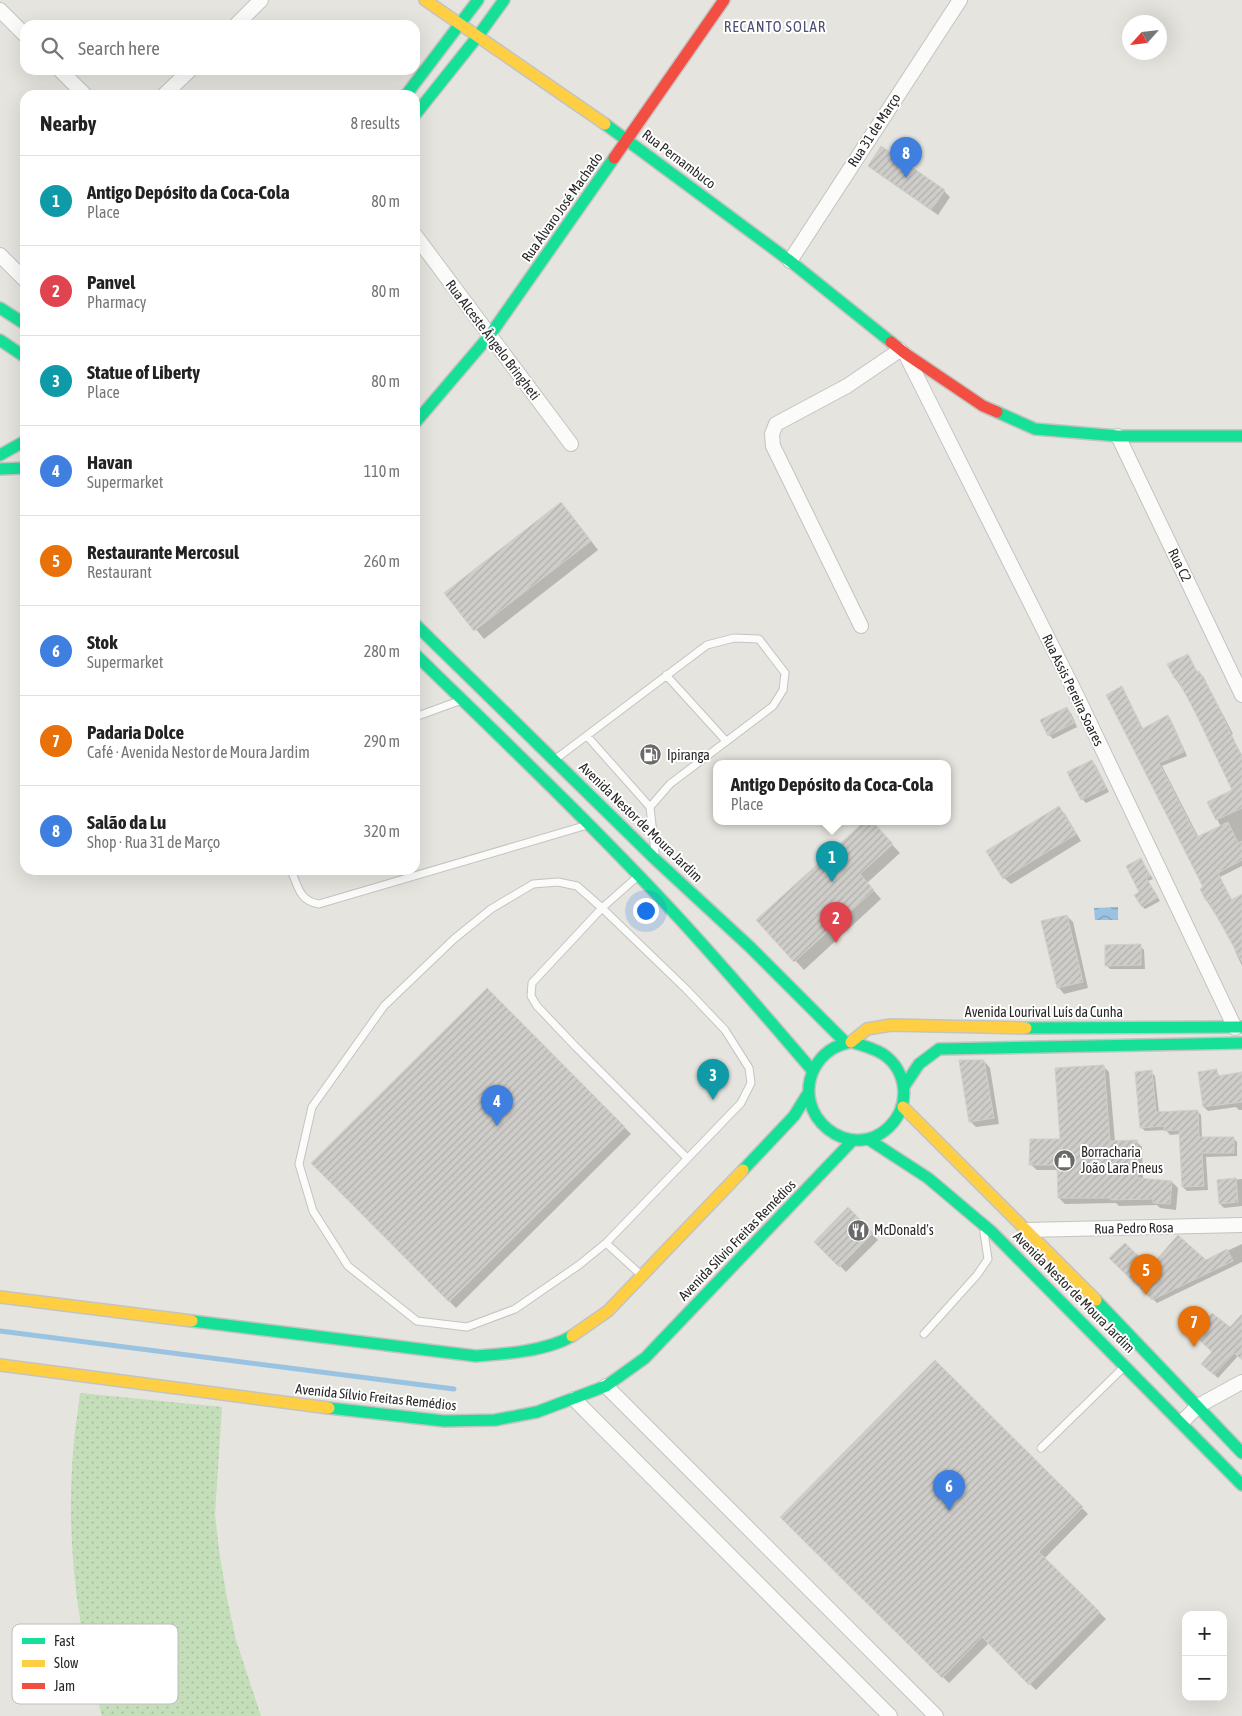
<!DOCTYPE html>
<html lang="en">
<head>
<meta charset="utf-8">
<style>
	body { margin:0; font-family:"Asap Condensed",sans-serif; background:#f2f2f2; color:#222 }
	.controls { position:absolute; right:15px; bottom:15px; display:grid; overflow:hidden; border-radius:10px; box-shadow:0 5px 20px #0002 }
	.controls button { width:45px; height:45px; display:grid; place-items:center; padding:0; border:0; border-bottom:1px solid #e0e0e0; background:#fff; color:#222; font:25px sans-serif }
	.compass { position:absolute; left:1122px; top:15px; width:45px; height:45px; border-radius:50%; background:#fff; box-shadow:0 5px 20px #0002; rotate:243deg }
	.you { position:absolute; left:645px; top:910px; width:18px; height:18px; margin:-12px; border:4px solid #fff; border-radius:50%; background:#1a73e8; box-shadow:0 0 0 8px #1a73e833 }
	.badge { display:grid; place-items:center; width:32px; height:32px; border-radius:50%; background:#6a6a68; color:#fff; font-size:16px; font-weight:700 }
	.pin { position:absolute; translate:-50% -41px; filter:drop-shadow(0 1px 2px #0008) }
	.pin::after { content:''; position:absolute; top:26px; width:18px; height:15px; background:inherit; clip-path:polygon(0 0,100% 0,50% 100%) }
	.popup { position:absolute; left:713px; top:760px; width:238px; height:65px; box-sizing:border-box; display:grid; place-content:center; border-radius:10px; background:#fff; filter:drop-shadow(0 1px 4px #0005); font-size:16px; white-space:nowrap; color:#767676 }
	.popup b { font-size:19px; color:#222 }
	.popup::after { content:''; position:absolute; left:50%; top:100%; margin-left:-10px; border:10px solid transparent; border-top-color:#fff }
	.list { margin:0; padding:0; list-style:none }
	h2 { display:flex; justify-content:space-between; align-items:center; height:65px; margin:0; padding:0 20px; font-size:21px }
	h2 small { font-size:16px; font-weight:400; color:#767676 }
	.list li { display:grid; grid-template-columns:32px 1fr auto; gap:15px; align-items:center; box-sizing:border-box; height:90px; padding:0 20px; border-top:1px solid #e0e0e0 }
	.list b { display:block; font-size:19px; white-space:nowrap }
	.list p { margin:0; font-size:16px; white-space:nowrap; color:#767676 }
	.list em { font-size:16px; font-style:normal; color:#767676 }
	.icon { flex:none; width:28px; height:28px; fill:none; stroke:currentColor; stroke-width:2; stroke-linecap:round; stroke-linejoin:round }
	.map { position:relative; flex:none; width:1242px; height:1716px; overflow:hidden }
	.search { position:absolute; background:#fff; box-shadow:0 5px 20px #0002; left:20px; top:20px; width:400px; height:55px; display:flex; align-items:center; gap:12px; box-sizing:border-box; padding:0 18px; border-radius:15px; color:#767676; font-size:19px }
	.panel { position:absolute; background:#fff; box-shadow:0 5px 20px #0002; left:20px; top:90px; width:400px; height:785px; border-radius:15px }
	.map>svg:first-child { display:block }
	.park { fill:url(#park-dots) }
	.water { fill:url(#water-waves) }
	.shadow { fill:#0003 }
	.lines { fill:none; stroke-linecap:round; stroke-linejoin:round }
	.stream { stroke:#99c3e0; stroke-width:5 }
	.building { fill:url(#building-hatch); stroke:#d1cfca }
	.lane-casing { stroke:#c4c3c3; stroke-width:9 }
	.street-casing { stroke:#c4c3c3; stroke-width:16 }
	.fast-casing { stroke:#c4c3c3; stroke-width:14 }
	.slow-casing { stroke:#c4c3c3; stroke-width:14 }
	.jam-casing { stroke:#c4c3c3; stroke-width:14 }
	.lane { stroke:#fbfbfa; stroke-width:7 }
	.street { stroke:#fbfbfa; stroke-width:14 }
	.fast { stroke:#16e098; stroke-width:11 }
	.slow { stroke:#ffcf43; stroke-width:11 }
	.jam { stroke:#f24e42; stroke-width:11 }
	.labels { text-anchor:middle; stroke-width:4; stroke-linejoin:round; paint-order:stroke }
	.street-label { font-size:14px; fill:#282828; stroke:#fff }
	.poi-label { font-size:14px; fill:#282828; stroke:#fff; text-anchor:start }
	.neighbourhood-label { font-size:15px; letter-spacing:1px; fill:#4d4e73; stroke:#fff }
	.key { fill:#fff; stroke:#bebebe; stroke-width:1 }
	.key-label { font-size:14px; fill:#282828 }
</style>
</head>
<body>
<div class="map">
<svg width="1242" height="1716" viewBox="0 0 1242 1716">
	<defs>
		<pattern id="park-dots" width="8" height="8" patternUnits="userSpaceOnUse" patternTransform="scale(1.25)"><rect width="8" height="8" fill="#c4deba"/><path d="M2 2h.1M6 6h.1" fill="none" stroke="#a8bea0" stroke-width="1.8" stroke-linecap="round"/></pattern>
		<pattern id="water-waves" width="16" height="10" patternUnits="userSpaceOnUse" patternTransform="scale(1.25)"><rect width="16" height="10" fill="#99c3e0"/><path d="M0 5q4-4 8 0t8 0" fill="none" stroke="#7d9eb6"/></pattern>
		<pattern id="building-hatch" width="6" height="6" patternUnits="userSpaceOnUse" patternTransform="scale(1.25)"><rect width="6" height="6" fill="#cfcdc9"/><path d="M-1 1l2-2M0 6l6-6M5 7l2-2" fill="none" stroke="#b2b0ad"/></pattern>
	</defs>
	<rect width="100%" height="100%" fill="#e6e4de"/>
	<path class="park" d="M80,1393l142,14 -7,108 5,42 7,41 9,42 25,76h-159c-25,-84 -36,-175 -29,-263 1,-20 5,-40 7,-60z"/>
	<path class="water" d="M1118,907v13h-23l-1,-12z"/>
	<path class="shadow" d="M869,166l75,25 6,6 -12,18 -62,-43z
		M569,512l29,38 -114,89 -38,-46z
		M1188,655l10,18 5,3 30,58 -2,1 11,20v111l-22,11 12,23 10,-5v71l-7,-15 2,-1 -30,-49 -3,-13 -82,-200 3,4 18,37 25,-12 3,3 16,36 -25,10 37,72 22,-11 -12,-24 25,-13 -37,-77 -21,-34z
		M1067,709l4,4 6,14 -24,12 -4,-4z
		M1092,762l4,4 13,26 -23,11 -4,-4z
		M1058,807l7,7 16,27 -70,43 -7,-6z
		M867,821h3l30,32 -33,30 14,16 -77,71 -46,-50z
		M1141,860l12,19 -5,2 12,20 -15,8 -3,-3 -2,-14z
		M1067,916l6,6 15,66 -24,6 -6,-7z
		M1140,946l4,4 1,19h-35l-4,-4z
		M487,990l144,144 -175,174 -143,-145z
		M984,1061l6,7 9,56 -23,3 -6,-6z
		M1103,1066l6,6 6,70 21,-1 6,6 1,32 29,3 6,6 -2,22 -16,-2 -3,-3 -38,1 -3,-3 -51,1 -6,-6v-28h-22l-7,-6 31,-23z
		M1216,1070l4,7 22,-3v36h-3l-3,-3 -28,4 -4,-4z
		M1151,1072l4,4 4,37 38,-2 4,4 1,23h31l4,4v14l-31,1 2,33 -21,1 -4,-4 -3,-53 -10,1 -4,-5 -21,1 -4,-4z
		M1242,1179v27l-18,2 -4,-4 -2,-23z
		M848,1208l30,32 -32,32 -30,-30z
		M1242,1244v18l-85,41 -46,-45 39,11 55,-8z
		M1242,1315v44l-4,-3 -20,22 -15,-14z
		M935,1362l153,152 -44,45 62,60 -70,71 -47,-47 -40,40 -167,-166z"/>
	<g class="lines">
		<path class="stream" d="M0,1331l454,58"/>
	</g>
	<path class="building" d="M881,146l64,44 -14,20 -63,-44z
		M561,502l30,39 -117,90 -30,-38z
		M1188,654l9,18 2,-1 13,23 30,63v51l-26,12 -9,-18 25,-12 -36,-76 -19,-36 -2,1 -8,-15z
		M1122,686l20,43 26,-14 16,37 -25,11 38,74 31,-15 10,21 4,-2v19l-24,13 13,27 11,-6v68l-34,-62 -2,1 -6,-12 3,-2 -97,-192z
		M1067,707l7,16 -26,13 -8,-16z
		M1092,760l14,28 -25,12 -14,-28z
		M1059,806l17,28 -73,45 -17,-28z
		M865,821h7l21,23 -33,30 14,16 -80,72 -38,-42z
		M1141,858l9,18 -4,2 12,19 -16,10 -8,-12 5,-3 -13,-26z
		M1067,915l16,67 -26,6 -16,-67z
		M1141,944v21l-36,1v-21z
		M487,988l138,139 -176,175 -138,-139z
		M959,1060h25l10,58 -25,4z
		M1104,1065l6,76 27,-1 1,38 34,3 -2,23 -17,-1v-4l-42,1v-2h-53l-1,-33h-28l1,-26h30l-5,-71z
		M1217,1069v7l25,-4v30l-39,5 -5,-35z
		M1152,1070l4,42 42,-2 1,27h35v16h-32l2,33 -22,1 -3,-57 -15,1v-5l-24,2 -5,-56z
		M1236,1178l2,24 -19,2 -2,-24z
		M848,1207l25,26 -34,34 -25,-25z
		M1178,1235l28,25 21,-11 6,12 -81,39 -43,-42 16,-15 25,24z
		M1212,1313l18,14 12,-13v46l-8,-7 -20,22 -13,-11 11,-12 -19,-18z
		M935,1360l148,147 -44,45 61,60 -71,73 -47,-48 -40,41 -162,-161z"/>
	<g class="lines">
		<defs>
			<path id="lane" d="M666,675l60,66
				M415,717l44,-16
				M587,736l63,71
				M557,758l150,-113 27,-7 25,1 26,34 -2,17 -10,16 -103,78 -20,23 5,45
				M291,870c7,16 8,31 28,34l265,-78
				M637,877l-35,31 84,81 39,41 24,38 2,15 -10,20 -135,140 34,31
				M606,1243l-27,22 -64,44 -48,18 -50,-6 -69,-55 -35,-55 -14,-47 13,-57 72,-101 70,-67 37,-30 42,-25 25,-2 19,4 25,22 -70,75 -1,13 6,10 38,40 112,112
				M924,1334l53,-59 11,-16 -4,-26
				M1041,1448l82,-80"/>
			<path id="street" d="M0,10l25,25
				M236,25l25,-25
				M60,70l25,25
				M164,95l26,-25
				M415,235l156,209
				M0,255l25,25
				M790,261l170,-261
				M907,357l170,339 158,332
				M1118,436l124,259
				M861,626l-88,-180 -1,-12 4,-10 71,-38 53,-36
				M1026,1230l216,-5
				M606,1386l330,330
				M574,1399l316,317
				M1182,1422l16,-16 44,-24"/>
			<path id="fast" d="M406,95l72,-95
				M415,115l63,-79 26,-36
				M605,124l185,137 101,81
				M0,308l25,16
				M0,340l25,17
				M997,412l38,17 83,7h124
				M415,423l75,-88 124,-177
				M0,455l25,-14
				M0,469l25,-1
				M415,624l241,236 94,87 96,96
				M415,654c83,81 167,161 247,246 52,55 101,113 150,170
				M1026,1028l216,-1
				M851,1042c11,3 22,6 32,12 25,17 28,52 6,73 -38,37 -100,-11 -74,-60 8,-14 20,-22 36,-25z
				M905,1085l14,-21 20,-15 303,-6
				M868,1139l60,39 64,54 250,253
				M743,1170l51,-54 13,-21
				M1096,1300l146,153
				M192,1321l284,35c29,-2 71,-5 96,-20
				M329,1408l115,13 51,-1 42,-8 69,-26 39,-28 208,-218"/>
			<path id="slow" d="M425,0l180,124
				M851,1042l16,-13 24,-4 135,3
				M903,1107l193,193
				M0,1297l192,24
				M572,1336l36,-25 135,-141
				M0,1365l329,43"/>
			<path id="jam" d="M614,158l110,-158
				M891,342l15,12 77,52 14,6"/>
		</defs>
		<use href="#lane" class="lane-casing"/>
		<use href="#street" class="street-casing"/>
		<use href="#fast" class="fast-casing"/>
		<use href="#slow" class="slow-casing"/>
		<use href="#jam" class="jam-casing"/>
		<use href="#lane" class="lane"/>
		<use href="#street" class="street"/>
		<use href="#fast" class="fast"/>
		<use href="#slow" class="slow"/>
		<use href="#jam" class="jam"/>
	</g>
	<defs>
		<symbol id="fuel-disc" viewBox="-11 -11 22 22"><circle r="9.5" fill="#6a6a68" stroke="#fff"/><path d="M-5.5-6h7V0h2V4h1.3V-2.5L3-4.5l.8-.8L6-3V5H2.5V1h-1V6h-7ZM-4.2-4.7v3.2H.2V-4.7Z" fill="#fff"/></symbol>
		<symbol id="shop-disc" viewBox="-11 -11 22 22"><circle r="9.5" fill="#6a6a68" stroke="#fff"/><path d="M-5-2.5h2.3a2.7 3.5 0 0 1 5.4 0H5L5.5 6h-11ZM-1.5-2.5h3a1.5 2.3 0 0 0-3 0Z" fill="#fff"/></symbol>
		<symbol id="restaurant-disc" viewBox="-11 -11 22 22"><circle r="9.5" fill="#6a6a68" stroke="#fff"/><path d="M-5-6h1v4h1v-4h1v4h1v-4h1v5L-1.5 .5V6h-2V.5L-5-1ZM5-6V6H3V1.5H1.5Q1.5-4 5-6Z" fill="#fff"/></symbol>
	</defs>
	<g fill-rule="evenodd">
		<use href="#fuel-disc" x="638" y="742" width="25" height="25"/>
		<use href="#shop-disc" x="1052" y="1148" width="25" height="25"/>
		<use href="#restaurant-disc" x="846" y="1218" width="25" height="25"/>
	</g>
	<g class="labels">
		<g class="street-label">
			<text transform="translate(874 130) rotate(-57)" y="5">Rua 31 de Março</text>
			<text transform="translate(679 159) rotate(37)" y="5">Rua Pernambuco</text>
			<text transform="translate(562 207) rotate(-55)" y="5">Rua Álvaro José Machado</text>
			<text transform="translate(493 340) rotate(53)" y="5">Rua Alceste Ângelo Bringheti</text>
			<text transform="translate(1180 565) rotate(64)" y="5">Rua C2</text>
			<text transform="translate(1073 690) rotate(64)" y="5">Rua Assis Pereira Soares</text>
			<text transform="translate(641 822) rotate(44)" y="5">Avenida Nestor de Moura Jardim</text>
			<text x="1044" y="1017">Avenida Lourival Luís da Cunha</text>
			<text transform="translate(1134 1228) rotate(-1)" y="5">Rua Pedro Rosa</text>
			<text transform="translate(737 1240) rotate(-46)" y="5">Avenida Sílvio Freitas Remédios</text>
			<text transform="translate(1074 1292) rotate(45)" y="5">Avenida Nestor de Moura Jardim</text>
			<text transform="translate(376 1397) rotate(6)" y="5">Avenida Sílvio Freitas Remédios</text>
		</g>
		<g class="poi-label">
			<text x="667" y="760">Ipiranga</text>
			<text x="1081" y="1157">Borracharia<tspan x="1081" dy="16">João Lara Pneus</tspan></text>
			<text x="874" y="1235">McDonald's</text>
		</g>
		<g class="neighbourhood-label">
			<text x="775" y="32">RECANTO SOLAR</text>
		</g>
	</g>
	<rect x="12" y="1624" width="166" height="80" rx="8" class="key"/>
	<rect x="22" y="1638" width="23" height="6" fill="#16e098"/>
	<rect x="22" y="1660" width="23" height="7" fill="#ffcf43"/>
	<rect x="22" y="1683" width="23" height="6" fill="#f24e42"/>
	<g class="key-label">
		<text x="54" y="1646">Fast</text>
		<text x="54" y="1668">Slow</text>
		<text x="54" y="1691">Jam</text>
	</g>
</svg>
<div class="controls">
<button>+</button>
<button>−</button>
</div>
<svg class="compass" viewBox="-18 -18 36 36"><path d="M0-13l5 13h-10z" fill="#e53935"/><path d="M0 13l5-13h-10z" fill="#767676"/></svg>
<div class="you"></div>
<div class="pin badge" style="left:832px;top:882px;background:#0f9aa8">1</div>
<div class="popup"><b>Antigo Depósito da Coca-Cola</b>Place</div>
<div class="pin badge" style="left:836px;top:943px;background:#e0444e">2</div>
<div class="pin badge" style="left:713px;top:1100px;background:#0f9aa8">3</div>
<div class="pin badge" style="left:497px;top:1126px;background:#3f7fe0">4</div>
<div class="pin badge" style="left:1146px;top:1295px;background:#e8710a">5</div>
<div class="pin badge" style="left:949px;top:1511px;background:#3f7fe0">6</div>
<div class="pin badge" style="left:1194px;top:1347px;background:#e8710a">7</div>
<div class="pin badge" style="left:906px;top:178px;background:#3f7fe0">8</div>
<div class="search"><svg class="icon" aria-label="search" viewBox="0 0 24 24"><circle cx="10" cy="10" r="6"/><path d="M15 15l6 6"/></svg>Search here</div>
<section class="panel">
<h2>Nearby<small>8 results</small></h2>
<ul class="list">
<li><span class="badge" style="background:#0f9aa8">1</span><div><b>Antigo Depósito da Coca-Cola</b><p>Place</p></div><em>80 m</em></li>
<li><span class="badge" style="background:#e0444e">2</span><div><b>Panvel</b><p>Pharmacy</p></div><em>80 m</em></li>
<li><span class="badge" style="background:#0f9aa8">3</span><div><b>Statue of Liberty</b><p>Place</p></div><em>80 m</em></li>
<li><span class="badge" style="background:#3f7fe0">4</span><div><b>Havan</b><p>Supermarket</p></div><em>110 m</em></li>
<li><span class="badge" style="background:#e8710a">5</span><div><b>Restaurante Mercosul</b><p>Restaurant</p></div><em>260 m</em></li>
<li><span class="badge" style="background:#3f7fe0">6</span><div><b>Stok</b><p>Supermarket</p></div><em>280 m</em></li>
<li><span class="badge" style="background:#e8710a">7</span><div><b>Padaria Dolce</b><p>Café · Avenida Nestor de Moura Jardim</p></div><em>290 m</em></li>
<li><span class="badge" style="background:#3f7fe0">8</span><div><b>Salão da Lu</b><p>Shop · Rua 31 de Março</p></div><em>320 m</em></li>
</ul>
</section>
</div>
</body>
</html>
